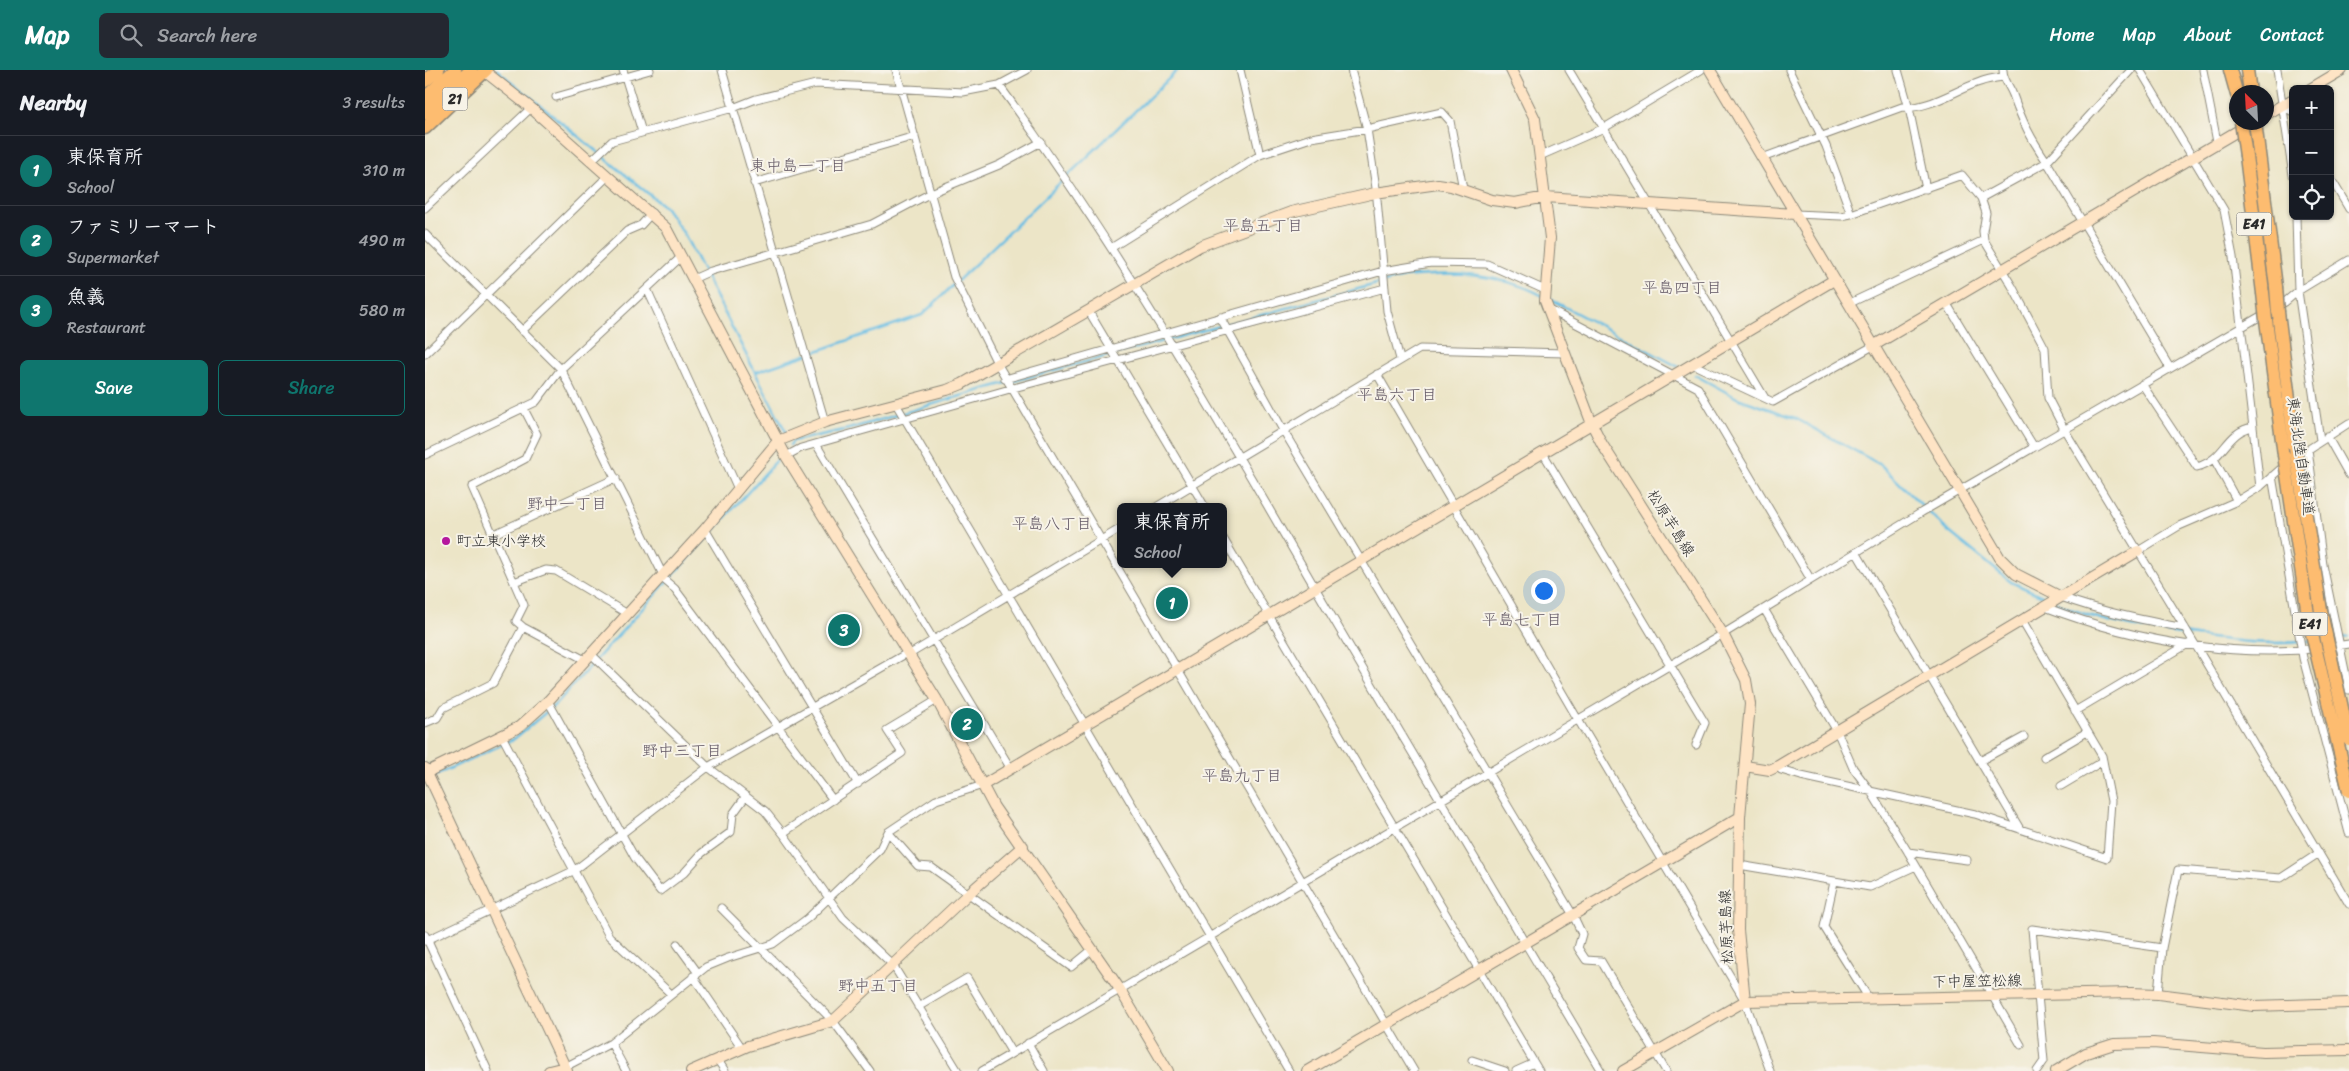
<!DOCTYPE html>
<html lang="en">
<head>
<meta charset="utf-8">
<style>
	body { margin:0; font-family:Sriracha,"Klee One",sans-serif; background:#242831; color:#f1f3f6 }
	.controls { position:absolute; right:15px; top:15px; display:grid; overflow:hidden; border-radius:8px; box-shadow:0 1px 4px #0004 }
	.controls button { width:45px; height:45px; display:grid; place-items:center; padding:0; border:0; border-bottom:1px solid #363941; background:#171b24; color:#f1f3f6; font:25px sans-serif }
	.compass { position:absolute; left:1804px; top:15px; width:45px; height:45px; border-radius:50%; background:#171b24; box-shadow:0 1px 4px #0004; rotate:336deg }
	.you { position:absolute; left:1118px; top:520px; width:18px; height:18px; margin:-12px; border:4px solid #fff; border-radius:50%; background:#1a73e8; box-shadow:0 0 0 8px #1a73e833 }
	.badge { display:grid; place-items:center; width:32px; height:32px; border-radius:50%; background:#0f766e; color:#fff; font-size:16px; font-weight:700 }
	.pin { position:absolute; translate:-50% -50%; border:2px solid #fff; box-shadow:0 1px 5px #0006 }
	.popup { position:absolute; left:692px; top:433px; width:110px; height:65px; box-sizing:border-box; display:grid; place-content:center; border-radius:8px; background:#171b24; filter:drop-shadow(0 1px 4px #0005); font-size:16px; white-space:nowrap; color:#9ea1a6 }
	.popup b { font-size:19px; color:#f1f3f6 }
	.popup::after { content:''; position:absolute; left:50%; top:100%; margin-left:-10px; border:10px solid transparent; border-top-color:#171b24 }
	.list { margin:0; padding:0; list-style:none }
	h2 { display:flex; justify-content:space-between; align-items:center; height:65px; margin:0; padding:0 20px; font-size:21px }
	h2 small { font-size:16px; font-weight:400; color:#9ea1a6 }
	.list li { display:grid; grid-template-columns:32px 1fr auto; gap:15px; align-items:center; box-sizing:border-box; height:70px; padding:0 20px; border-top:1px solid #363941 }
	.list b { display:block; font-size:19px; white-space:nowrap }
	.list p { margin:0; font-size:16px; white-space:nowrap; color:#9ea1a6 }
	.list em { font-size:16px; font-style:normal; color:#9ea1a6 }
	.actions { display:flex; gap:10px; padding:15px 20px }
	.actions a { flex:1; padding:11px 0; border:1px solid #0f766e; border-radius:8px; text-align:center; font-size:18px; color:#0f766e }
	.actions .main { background:#0f766e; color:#fff }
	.icon { flex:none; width:28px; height:28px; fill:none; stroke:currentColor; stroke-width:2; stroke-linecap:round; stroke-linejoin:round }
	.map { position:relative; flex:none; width:1924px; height:1001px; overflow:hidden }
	header { display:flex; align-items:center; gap:30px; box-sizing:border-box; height:70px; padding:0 25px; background:#0f766e; color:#fff }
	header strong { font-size:24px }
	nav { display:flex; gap:28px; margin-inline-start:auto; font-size:18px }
	.search { width:350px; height:45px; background:#242831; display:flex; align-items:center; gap:12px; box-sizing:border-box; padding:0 18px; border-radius:8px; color:#9ea1a6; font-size:19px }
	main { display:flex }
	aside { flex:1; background:#171b24 }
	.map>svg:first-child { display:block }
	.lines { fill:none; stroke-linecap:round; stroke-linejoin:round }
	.stream { stroke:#67bee4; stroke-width:2.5 }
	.street-casing { stroke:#8c8879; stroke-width:9 }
	.secondary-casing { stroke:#8c8879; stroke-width:12 }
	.highway-casing { stroke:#8c8879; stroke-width:15 }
	.street { stroke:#fff; stroke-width:7 }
	.secondary { stroke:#fee4c5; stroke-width:10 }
	.highway { stroke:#fdbc6f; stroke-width:12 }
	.highway-bridge-casing { stroke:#8c8879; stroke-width:15; stroke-linecap:butt }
	.highway-bridge { stroke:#fdbc6f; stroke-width:12 }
	.poi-dot { fill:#b5179e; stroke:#f7f3e8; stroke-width:2 }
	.labels { text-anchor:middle; stroke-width:4; stroke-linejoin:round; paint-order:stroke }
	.shield { fill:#f7f3e8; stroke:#686764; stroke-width:1 }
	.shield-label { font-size:14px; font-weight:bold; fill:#2b2b2b }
	.street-label { font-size:15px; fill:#2b2b2b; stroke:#f7f3e8 }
	.poi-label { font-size:15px; fill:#2b2b2b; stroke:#f7f3e8; text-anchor:start }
	.neighbourhood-label { font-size:16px; fill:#635865; stroke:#f7f3e8 }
</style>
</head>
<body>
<header>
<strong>Map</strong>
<div class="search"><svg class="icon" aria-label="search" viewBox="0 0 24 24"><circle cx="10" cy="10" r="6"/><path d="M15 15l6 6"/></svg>Search here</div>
<nav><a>Home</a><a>Map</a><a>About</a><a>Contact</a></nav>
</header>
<main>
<aside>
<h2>Nearby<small>3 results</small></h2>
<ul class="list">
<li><span class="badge">1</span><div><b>東保育所</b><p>School</p></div><em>310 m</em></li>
<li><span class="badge">2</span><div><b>ファミリーマート</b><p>Supermarket</p></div><em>490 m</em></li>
<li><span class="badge">3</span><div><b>魚義</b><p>Restaurant</p></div><em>580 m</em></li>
</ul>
<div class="actions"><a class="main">Save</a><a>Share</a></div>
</aside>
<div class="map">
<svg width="1924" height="1001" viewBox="0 0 1924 1001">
	<rect width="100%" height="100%" fill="#f7f3e8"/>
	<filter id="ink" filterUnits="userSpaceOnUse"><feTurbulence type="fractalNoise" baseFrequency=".02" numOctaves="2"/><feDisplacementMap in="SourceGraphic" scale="10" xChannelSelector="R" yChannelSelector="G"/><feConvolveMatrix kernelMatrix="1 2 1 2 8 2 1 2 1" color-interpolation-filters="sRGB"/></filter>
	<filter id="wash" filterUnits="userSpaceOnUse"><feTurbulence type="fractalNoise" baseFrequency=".0096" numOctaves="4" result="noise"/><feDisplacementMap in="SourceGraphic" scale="20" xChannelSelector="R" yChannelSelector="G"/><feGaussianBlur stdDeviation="1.12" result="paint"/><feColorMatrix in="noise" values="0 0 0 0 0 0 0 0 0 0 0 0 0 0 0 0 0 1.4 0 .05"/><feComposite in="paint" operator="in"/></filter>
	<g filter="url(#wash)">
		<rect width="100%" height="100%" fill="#ece5c7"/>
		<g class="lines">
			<path class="stream" d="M72,0l169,138 18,26 103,200
				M1123,228l129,68
				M331,302l166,-57 256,-245
				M1270,305l42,23 58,20 86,47 67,66 63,51 40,18
				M365,375l3,-4 56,-12 139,-41 415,-111c49,-5 95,-5 140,19
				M1631,533c45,20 92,27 140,33 39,5 76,10 114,5
				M1906,569l18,-2
				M0,710l89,-41 42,-35 223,-246"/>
		</g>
	</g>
	<g filter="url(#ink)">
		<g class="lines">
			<defs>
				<path id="street" d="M198,0l19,62
					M297,0l103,352
					M471,0l58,207 43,86 417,708
					M815,0l20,85
					M926,0l16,59 9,59 11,123 13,48
					M1144,0l196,328
					M1364,0l37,76 25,68
					M1473,0l11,38 17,81
					M1578,0c0,10 7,16 10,25 10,28 17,42 34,67l123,206
					M1715,0l84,140 9,47 27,230
					M1778,0l14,72
					M1852,0l16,105
					M574,15c117,159 216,330 315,501 95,162 191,323 287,485
					M131,27l94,-27
					M1856,35l12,7
					M1115,86l64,-28 97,-58
					M1337,88l140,-51c26,3 53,-17 78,-25 7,-3 15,-4 23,-5
					M166,91l21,-20 121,-33 23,-9 60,-15 147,8 36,-7 28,-15
					M1905,107l19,32
					M329,113l161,-47
					M1556,128l66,-36 84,-92
					M0,138l106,-100
					M1370,144l46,2 10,-2 111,-39 19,23 5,15 -3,18 1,9 28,46 33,62 3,50 16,31 132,217 153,258
					M1871,146l2,75 22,149
					M0,164l136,135 102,206
					M686,178l149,-93 51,-17 56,-9 75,-17 8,9 13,68
					M268,209l18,-8 161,-47 59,-31 68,-28 42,-23
					M222,219l91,200
					M1423,234l136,-64
					M1522,234l87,143
					M1123,239l150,79 113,192
					M663,240l117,197
					M795,247l63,113 290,485 9,19 -4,14 8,12 15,1 65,110
					M97,261l105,-100 14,-6 11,-12
					M0,284l183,-178
					M1267,294l81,38 100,-56
					M952,304l200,344 168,283 25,70
					M580,309l378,-108 48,-8 56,1 58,26
					M1717,314l55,83c29,-8 28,-35 56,-40
					M471,334l393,667
					M99,339l13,25 -12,25 -53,28 52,118 -8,16 7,6 62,33
					M1902,366l22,39
					M391,374l195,325
					M1883,379l15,116 26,125
					M1118,383l162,270 -9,22
					M0,385l111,-53 25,-33 121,-113
					M361,386l15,-8 209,-59 375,-101
					M1870,388l54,-35
					M1789,389l23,42
					M1847,406l31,182 46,175
					M731,437l264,-158 145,4
					M280,459l153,255
					M69,464l122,-56
					M798,468l316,533
					M1713,481l41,-25 58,-25 23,-14 26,-23
					M1431,482l164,277
					M236,507l14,12 158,211
					M89,512l32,-12 10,1 70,42
					M1636,527c41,15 82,23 124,31
					M1620,537c94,36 204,55 304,37
					M1339,539l73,122 16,37 18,24 37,60 113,193
					M166,584l117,113 57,44 20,25 58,82 50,47 65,106
					M485,584l211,-126
					M123,631l87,157 25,33 24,-18 18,-20 29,-21 2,-18 13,-18
					M1650,641l113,-67
					M0,653l12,-5 6,-10 50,-25 30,-56
					M77,666l107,200 62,58
					M1619,687l43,-25
					M1555,691l44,-24
					M1353,696l3,4 20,6 174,38 132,44 4,-57 -9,-45 -80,-136
					M1636,716l42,-25
					M463,762l30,34 13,1 140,100 22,-18
					M358,763l119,-80 -15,-23 50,-30
					M1483,782l59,8
					M1314,795l131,22 46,-21
					M1409,812l-10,45 44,70
					M296,838l112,113 37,50
					M0,865l63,136
					M0,871l150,-71 133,-103 201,-115
					M252,874l21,29
					M268,906l49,72
					M1733,924l4,-46 16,-78 103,8 38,-25
					M493,937l49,-29 45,75
					M186,973l15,28
					M603,973l16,28
					M292,989l8,12
					M1047,990l33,11
					M140,997l46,-24 95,-76 22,-9 45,-14 35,-26 72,-69 8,-17 48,-32 47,-15
					M557,1001l741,-437 199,-122 363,-210 13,-11 51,-31
					M1091,1001l18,-8
					M1612,1001l7,-10 -12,-132 130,19"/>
				<path id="secondary" d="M58,0l48,38 135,120 120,228 151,244 57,107 125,181 49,83
					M1086,0l24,49 15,119 -5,63 47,123 10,20 121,190 23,46 4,24 -10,113 -2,113 7,71
					M1285,0l290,488 16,16 45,23
					M1885,19l32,-19
					M1842,44l26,-15
					M1448,276l373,-220
					M1320,696l25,4 8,-4 360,-215
					M0,698l142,303
					M0,703l94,-46 29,-26 157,-172 73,-88 47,-19 122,-32 15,-6 238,-138 91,-34 84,-19 63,-9 13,2 41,14 23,3 31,-6 249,17
					M558,715l851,-505
					M124,1001l16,-4
					M266,1001l57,-25 85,-25 134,-126 56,-49
					M882,1001l433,-254
					M1198,1001l122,-70 386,-8 27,1 96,12 95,-3
					M1631,1001l30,-18 28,-9 39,-1 110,9 86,-2"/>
				<path id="highway" d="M1805,0l7,25
					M1822,0l3,22
					M0,11l13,-11
					M0,28l30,-28
					M0,43l46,-43
					M1830,52l21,165
					M0,58l61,-58
					M1821,86l17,137
					M1853,242l17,135
					M1841,250l18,135"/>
			</defs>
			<use href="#street" class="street-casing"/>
			<use href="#secondary" class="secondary-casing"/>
			<use href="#highway" class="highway-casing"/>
			<use href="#street" class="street"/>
			<use href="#secondary" class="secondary"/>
			<use href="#highway" class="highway"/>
			<defs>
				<path id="highway-bridge" d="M1816,52l5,34
					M1851,217l2,25
					M1838,223l3,27
					M1870,377l27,170 27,123
					M1859,385l25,166 40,170"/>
			</defs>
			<use href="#highway-bridge" class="highway-bridge-casing"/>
			<use href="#highway-bridge" class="highway-bridge"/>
		</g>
	</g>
	<circle class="poi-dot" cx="21" cy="471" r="5"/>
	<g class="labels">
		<g class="shield">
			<rect x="17.5" y="17.5" width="25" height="23" rx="4"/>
			<rect x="1811.5" y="142.5" width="35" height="23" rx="4"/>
			<rect x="1867.5" y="542.5" width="35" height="23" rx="4"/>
		</g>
		<g class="shield-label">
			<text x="30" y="34">21</text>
			<text x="1829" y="159">E41</text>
			<text x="1885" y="559">E41</text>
		</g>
		<g class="street-label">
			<text transform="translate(1876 386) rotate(82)" y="5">東海北陸自動車道</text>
			<text transform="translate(1246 453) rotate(58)" y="5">松原芋島線</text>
			<text transform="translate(1301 857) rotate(-92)" y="5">松原芋島線</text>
			<text transform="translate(1552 911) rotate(-1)" y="5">下中屋笠松線</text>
		</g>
		<g class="poi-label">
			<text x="31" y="476">町立東小学校</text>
		</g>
		<g class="neighbourhood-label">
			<text x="373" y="101">東中島一丁目</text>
			<text x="838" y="161">平島五丁目</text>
			<text x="1257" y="223">平島四丁目</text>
			<text x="972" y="330">平島六丁目</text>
			<text x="142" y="439">野中一丁目</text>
			<text x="627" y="459">平島八丁目</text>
			<text x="1097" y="555">平島七丁目</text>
			<text x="257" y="686">野中三丁目</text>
			<text x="817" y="711">平島九丁目</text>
			<text x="453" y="921">野中五丁目</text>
		</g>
	</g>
</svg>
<div class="controls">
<button>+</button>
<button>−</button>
<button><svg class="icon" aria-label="locate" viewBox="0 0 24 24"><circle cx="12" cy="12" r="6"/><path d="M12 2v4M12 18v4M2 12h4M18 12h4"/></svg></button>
</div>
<svg class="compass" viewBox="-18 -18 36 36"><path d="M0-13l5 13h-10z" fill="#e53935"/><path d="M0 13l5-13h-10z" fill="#9ea1a6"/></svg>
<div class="you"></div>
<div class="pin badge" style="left:747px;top:533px">1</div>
<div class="popup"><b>東保育所</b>School</div>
<div class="pin badge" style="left:542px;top:654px">2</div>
<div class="pin badge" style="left:419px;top:560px">3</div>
</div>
</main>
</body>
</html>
